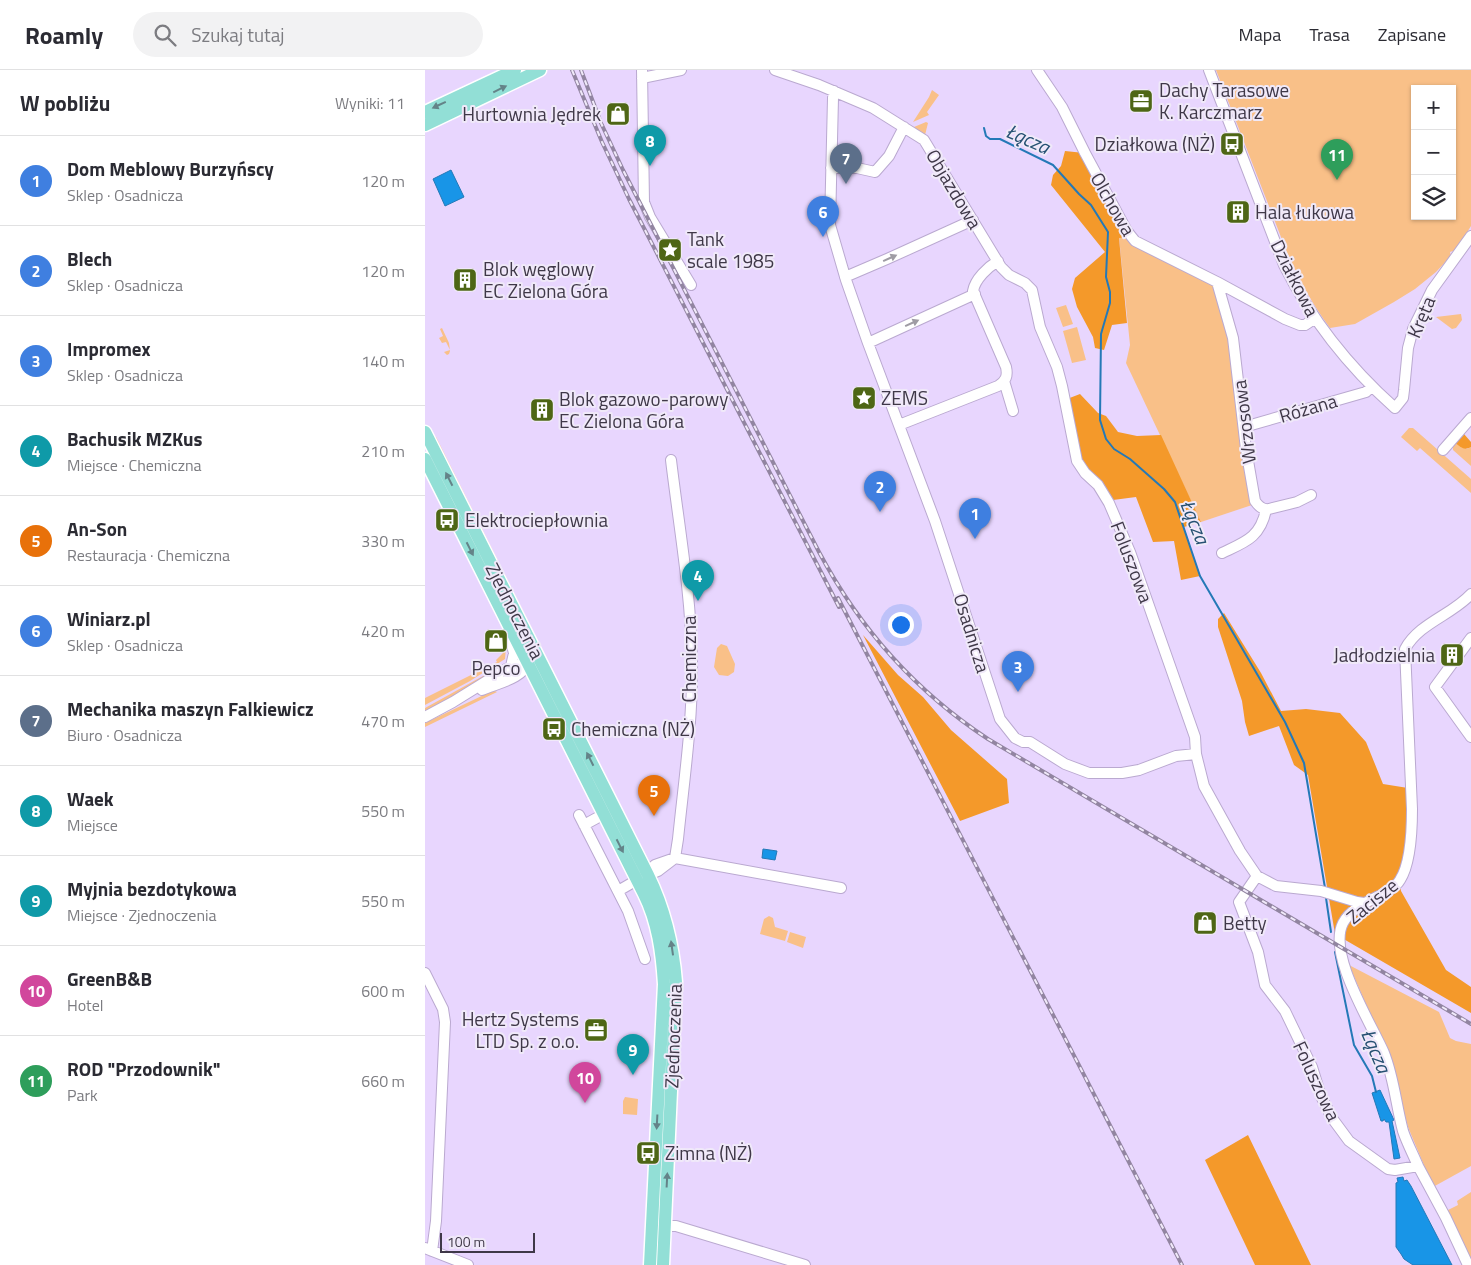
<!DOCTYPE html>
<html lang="pl">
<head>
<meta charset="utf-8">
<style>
	body { margin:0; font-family:"Titillium Web",sans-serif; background:#f2f2f3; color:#2b2b33 }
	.controls { position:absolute; right:15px; top:15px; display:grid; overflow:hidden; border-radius:0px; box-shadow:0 1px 4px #0004 }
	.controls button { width:45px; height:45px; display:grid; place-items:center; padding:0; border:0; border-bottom:1px solid #e1e1e2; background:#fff; color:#2b2b33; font:25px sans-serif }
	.scale { position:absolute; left:15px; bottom:12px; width:95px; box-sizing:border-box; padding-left:5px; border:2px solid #3f3848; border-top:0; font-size:14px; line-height:18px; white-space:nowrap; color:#3f3848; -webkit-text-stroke:4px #f0e9f9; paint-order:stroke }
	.you { position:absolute; left:475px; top:554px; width:18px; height:18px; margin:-12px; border:4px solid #fff; border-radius:50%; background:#1a73e8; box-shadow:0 0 0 8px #1a73e833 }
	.badge { display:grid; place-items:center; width:32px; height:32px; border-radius:50%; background:#1a73e8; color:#fff; font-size:16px; font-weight:700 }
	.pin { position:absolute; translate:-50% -41px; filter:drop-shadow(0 1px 2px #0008) }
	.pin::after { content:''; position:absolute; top:26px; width:18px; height:15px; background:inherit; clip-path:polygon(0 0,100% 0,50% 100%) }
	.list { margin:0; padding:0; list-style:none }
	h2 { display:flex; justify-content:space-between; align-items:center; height:65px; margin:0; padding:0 20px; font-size:21px }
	h2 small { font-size:16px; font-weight:400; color:#7c7c81 }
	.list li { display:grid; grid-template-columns:32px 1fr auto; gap:15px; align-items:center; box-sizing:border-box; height:90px; padding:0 20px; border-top:1px solid #e1e1e2 }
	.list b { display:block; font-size:19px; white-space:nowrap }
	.list p { margin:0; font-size:16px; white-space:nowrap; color:#7c7c81 }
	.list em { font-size:16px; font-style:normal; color:#7c7c81 }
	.icon { flex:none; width:28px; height:28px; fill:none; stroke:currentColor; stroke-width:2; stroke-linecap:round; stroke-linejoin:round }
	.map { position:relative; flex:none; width:1046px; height:1195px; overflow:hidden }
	header { display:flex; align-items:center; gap:30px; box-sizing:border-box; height:70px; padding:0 25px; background:#fff; border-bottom:1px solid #e1e1e2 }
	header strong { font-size:24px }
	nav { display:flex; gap:28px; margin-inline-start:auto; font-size:18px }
	.search { width:350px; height:45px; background:#f2f2f3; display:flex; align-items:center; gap:12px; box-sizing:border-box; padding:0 18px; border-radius:28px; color:#7c7c81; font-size:19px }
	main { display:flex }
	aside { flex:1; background:#fff }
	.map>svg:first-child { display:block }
	.green { fill:#f9c088; fill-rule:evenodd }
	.forest { fill:#f4992a }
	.water { fill:#1895e7; stroke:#2479b7 }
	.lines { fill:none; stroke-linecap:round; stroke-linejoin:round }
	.stream { stroke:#2479b7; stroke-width:2 }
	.minor-casing { stroke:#baa9d0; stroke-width:12 }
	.major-casing { stroke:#fff; stroke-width:15 }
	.minor { stroke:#fff; stroke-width:10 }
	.major { stroke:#92dfd6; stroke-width:12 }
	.rail-casing { stroke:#9285a1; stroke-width:4 }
	.rail { stroke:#f0e9f9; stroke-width:2; stroke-dasharray:5.5; stroke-linecap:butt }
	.oneway { fill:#648388 }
	.oneway2 { fill:#9f9ca4 }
	.labels { text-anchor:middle; stroke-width:4; stroke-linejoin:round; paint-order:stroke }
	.poi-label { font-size:19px; fill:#3f3848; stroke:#f0e9f9; text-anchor:start }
	.street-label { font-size:19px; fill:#3f3848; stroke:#f0e9f9 }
	.water-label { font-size:20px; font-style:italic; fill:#265173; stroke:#f0e9f9 }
</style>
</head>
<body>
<header>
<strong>Roamly</strong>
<div class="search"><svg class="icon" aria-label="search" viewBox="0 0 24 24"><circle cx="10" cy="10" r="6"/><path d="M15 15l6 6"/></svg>Szukaj tutaj</div>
<nav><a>Mapa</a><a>Trasa</a><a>Zapisane</a></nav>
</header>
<main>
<aside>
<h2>W pobliżu<small>Wyniki: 11</small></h2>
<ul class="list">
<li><span class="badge" style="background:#3f7fe0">1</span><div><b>Dom Meblowy Burzyńscy</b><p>Sklep · Osadnicza</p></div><em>120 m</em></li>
<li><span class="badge" style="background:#3f7fe0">2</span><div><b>Blech</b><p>Sklep · Osadnicza</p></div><em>120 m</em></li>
<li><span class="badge" style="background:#3f7fe0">3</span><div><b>Impromex</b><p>Sklep · Osadnicza</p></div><em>140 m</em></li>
<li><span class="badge" style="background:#0f9aa8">4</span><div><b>Bachusik MZKus</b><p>Miejsce · Chemiczna</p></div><em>210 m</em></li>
<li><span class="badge" style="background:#e8710a">5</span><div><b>An-Son</b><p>Restauracja · Chemiczna</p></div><em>330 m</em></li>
<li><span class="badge" style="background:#3f7fe0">6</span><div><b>Winiarz.pl</b><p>Sklep · Osadnicza</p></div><em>420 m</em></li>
<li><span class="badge" style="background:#5c6f8a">7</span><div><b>Mechanika maszyn Falkiewicz</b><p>Biuro · Osadnicza</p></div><em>470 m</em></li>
<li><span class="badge" style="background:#0f9aa8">8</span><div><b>Waek</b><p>Miejsce</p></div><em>550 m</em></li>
<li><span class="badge" style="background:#0f9aa8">9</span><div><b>Myjnia bezdotykowa</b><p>Miejsce · Zjednoczenia</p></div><em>550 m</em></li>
<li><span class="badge" style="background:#d1479c">10</span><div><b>GreenB&amp;B</b><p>Hotel</p></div><em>600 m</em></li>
<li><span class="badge" style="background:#2e9e5b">11</span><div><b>ROD &quot;Przodownik&quot;</b><p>Park</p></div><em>660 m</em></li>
</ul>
</aside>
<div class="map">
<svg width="1046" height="1195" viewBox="0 0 1046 1195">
	<rect width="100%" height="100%" fill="#e8d6fe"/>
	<path class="green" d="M791,0h255v156l-15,24 -6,2 1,4 -15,16 -21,17 -21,13 -39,22 -25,4c-18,-24 -32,-50 -44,-78zM990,19h37v127h-37z
		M507,20l7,5 -12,17 2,3 -16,7 16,-25z
		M501,52l2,1 -3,12 -11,-8z
		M694,167h10l96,46 -5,14 8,30 24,178 -51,17 -75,-159 4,-18z
		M641,235l7,19 -10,3 -7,-19z
		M1036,244l1,6 -6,8 -4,1 -16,-12z
		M652,257l9,33 -14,3 -9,-32z
		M17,258l7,15 1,8 -1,3 -2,1 -3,-3 6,-2 -4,-8 -4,1 -3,-5 4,-2 -3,-7z
		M984,358h4l58,51v14l-51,-45 -3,3 -16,-14z
		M8,366l3,1 95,190v5z
		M1030,373l12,6 4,-2v19l-18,-16v-4z
		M296,574l6,2 8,18 -1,8 -6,4 -9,-1 -5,-8 3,-19z
		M79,577h2l-1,12 -35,22 -45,24v-7l72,-36 -1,-2 7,-7z
		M67,601l-2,5 -65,35v-3z
		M70,621l2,1 -72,35v-4l65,-31z
		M344,846l4,2 2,9 13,4 -3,10 -25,-7 4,-15z
		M365,862l16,5 -3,11 -16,-6z
		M924,895l90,47 11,26 6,3 15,3v122l-38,21 -25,-60 -20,-72z
		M200,1027l13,2 -1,16 -14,-1v-13z
		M1046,1122v71l-25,-52 12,-6 -1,-4z"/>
	<path class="forest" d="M640,81l19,2 45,84 -10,1 8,85 -15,2 -8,25 -9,-2 -2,-11 -16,-30 -5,-18 3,-11 30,-26 -54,-67 2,-10 8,-9z
		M655,324l18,19 8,3 12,16 19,4 24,-1 40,87 -17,5 16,49 -19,4 -7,-39 -21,1 -17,-45 -23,3 -32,-35 -14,-66z
		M1036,364h3l7,8v5c-7,4 -10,0 -16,-4z
		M799,543l37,60 20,38 25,-2 34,4 26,29 17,42 25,4 1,49 -10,42 2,12 45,79 25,17v26l-136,-79 -27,-159 -14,-10 -15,-39 -30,10 -4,-14 -3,-21 -24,-74v-8z
		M438,565l35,40 25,22 28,33 56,49 2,24 -49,18z
		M823,1065l63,130h-56l-50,-105z"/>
	<path class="water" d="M26,100l13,27 -19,9 -12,-27z
		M338,779l14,2 -2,9 -13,-2z
		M955,1020l14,30 -2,1 8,37 -6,1 -5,-37h-3l-2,-3 -1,2h-2l-9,-28z
		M978,1107l1,4 3,-1 4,6 41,79h-39l-9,-6 -3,-5 -5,-7v-64l2,-1 -1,-4z"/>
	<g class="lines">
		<path class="stream" d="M559,58l2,8 4,3h10l53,26 26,29 12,11 17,27 -2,45 4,15v11l-9,31 -1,86 6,19 8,10 16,10 34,30 11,13 25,74 85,146 19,41 21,125
			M901,828l5,34
			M910,882l19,93 18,31 4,16"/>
		<defs>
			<path id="minor" d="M217,0l2,132 6,15 41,68
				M350,0l44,15 54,23 51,32 77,127 8,8 16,8 7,7 8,37 17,40 5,19 15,75 8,12 13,12 11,18 21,49 65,185 1,17 8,32 36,65 17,25 19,10 45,5 36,11 7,1
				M612,0l25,37 23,46 42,78 8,10 82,41 68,37 15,6h5l9,-6
				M784,0l75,195c28,56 65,102 111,143l8,-10 1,-8 4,-42 5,-19 19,-39 39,-54
				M217,8l39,-8
				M409,21l-1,7 -3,127 16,55 22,63 67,178 65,198 15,19 8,4h7l35,22 24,9h33l17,-3 37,-14 20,-2
				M406,98h26l18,4 14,-16 15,-29
				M420,207l42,-18 86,-39
				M792,212l16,56 13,111 9,52c4,6 8,9 14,8l28,-7 14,-7
				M443,273l107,-49
				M579,311l9,30
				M474,355l99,-39c8,-5 10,-10 8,-19l-33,-76c2,-12 15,-24 25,-30
				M819,357l122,-35 5,-5
				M1018,380l28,-32
				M797,483c23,-11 38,-15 44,-43
				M84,565l5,18 -3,13
				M1046,568l-36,49 36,50
				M57,620c16,-7 41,-11 47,-29
				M0,647l28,-15 58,-36 17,-2 6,3
				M154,745l49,96 17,48
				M159,755l20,-11 2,-6
				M218,806l12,-11 20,-7 166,30
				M832,806l-18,26 19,50 7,33 20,26 27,56 9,29 11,22 17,23 39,28 7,1 23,-4 28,52 22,47
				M193,821l19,-11 21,-9 17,-13 3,-19c6,-59 15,-119 14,-178 -1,-68 -13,-134 -21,-201
				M0,903l18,36 2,13 -9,199 -4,30
				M993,1096c-5,-12 -11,-23 -15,-35 -7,-26 -9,-53 -19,-78 -13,-30 -57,-99 -41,-130 8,-15 26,-22 40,-29 5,-3 14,-8 17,-14 11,-17 12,-51 12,-71l-7,-160c14,-26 47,-34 66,-55
				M236,1162l8,-6h7l129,39
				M0,1178l43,17"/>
			<path id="major" d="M0,42l90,-42
				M0,55l115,-55
				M0,362l223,443c17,35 25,69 28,107l-13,283
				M0,389l219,435c14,28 18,59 20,90l-14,281"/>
		</defs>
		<use href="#minor" class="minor-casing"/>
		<use href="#major" class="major-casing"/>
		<use href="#minor" class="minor"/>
		<use href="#major" class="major"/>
		<defs>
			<path id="rail" d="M147,0l30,72 27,57 210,408
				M156,0l20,53 22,47 196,382c41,77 96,139 169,187l483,285
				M413,528l344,667"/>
		</defs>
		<use href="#rail" class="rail-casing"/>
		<use href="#rail" class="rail"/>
	</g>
	<defs><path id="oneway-solid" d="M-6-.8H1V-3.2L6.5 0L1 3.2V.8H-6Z" transform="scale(1.25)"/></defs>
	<g class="oneway">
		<use href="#oneway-solid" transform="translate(75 19) rotate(-26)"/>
		<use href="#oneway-solid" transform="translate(14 35) rotate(155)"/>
		<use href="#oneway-solid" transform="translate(24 409) rotate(-117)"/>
		<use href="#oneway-solid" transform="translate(45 479) rotate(63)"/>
		<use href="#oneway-solid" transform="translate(165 689) rotate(-117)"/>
		<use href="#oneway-solid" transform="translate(195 776) rotate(63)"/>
		<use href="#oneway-solid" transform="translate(247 878) rotate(-98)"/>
		<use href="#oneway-solid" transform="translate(232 1052) rotate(93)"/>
		<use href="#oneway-solid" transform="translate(242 1110) rotate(-87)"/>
	</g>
	<g class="oneway2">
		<use href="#oneway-solid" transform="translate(465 188) rotate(-24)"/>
		<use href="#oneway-solid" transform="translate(487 253) rotate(-24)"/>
	</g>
	<defs>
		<symbol id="office-square" viewBox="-11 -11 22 22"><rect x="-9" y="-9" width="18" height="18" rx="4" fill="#4e6615" stroke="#f0e9f9"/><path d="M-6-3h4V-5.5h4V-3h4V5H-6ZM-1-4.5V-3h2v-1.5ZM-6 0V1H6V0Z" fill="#fff"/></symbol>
		<symbol id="shop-square" viewBox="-11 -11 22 22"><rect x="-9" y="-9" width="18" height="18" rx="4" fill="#4e6615" stroke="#f0e9f9"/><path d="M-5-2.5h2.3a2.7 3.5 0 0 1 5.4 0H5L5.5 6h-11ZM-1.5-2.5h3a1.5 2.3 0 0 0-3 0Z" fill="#fff"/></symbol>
		<symbol id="bus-square" viewBox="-11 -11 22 22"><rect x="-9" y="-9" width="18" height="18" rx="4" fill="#4e6615" stroke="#f0e9f9"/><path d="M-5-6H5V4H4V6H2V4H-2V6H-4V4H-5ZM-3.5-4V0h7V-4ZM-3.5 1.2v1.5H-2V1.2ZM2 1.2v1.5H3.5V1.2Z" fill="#fff"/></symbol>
		<symbol id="building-square" viewBox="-11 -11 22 22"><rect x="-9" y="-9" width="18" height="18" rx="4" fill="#4e6615" stroke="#f0e9f9"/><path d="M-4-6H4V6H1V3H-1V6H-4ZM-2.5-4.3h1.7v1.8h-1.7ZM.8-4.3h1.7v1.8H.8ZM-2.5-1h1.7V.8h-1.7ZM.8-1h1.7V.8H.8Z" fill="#fff"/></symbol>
		<symbol id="sight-square" viewBox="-11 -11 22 22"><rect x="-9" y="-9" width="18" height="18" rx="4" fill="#4e6615" stroke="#f0e9f9"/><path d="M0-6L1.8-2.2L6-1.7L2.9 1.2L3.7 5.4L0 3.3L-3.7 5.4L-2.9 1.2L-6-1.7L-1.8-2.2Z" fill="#fff"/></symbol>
	</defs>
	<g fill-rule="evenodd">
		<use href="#office-square" x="702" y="17" width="28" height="28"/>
		<use href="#shop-square" x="179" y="30" width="28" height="28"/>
		<use href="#bus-square" x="793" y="60" width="28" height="28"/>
		<use href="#building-square" x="799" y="128" width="28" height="28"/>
		<use href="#sight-square" x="231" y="166" width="28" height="28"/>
		<use href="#building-square" x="26" y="196" width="28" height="28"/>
		<use href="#sight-square" x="425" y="314" width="28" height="28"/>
		<use href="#building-square" x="103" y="326" width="28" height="28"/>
		<use href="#bus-square" x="8" y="436" width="28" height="28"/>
		<use href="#shop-square" x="57" y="557" width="28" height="28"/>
		<use href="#building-square" x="1013" y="571" width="28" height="28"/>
		<use href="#bus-square" x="115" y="645" width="28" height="28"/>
		<use href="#shop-square" x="766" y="839" width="28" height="28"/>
		<use href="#office-square" x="157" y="946" width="28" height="28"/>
		<use href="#bus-square" x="209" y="1069" width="28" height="28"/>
	</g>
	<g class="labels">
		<g class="poi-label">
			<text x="734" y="27">Dachy Tarasowe<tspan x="734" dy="22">K. Karczmarz</tspan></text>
			<text x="176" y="51" text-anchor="end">Hurtownia Jędrek</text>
			<text x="790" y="81" text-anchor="end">Działkowa (NŻ)</text>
			<text x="830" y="149">Hala łukowa</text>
			<text x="262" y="176">Tank<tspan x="262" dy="22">scale 1985</tspan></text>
			<text x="58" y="206">Blok węglowy<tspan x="58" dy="22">EC Zielona Góra</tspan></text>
			<text x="456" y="335">ZEMS</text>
			<text x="134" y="336">Blok gazowo-parowy<tspan x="134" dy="22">EC Zielona Góra</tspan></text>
			<text x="40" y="457">Elektrociepłownia</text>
			<text x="1010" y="592" text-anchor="end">Jadłodzielnia</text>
			<text x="71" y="605" text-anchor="middle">Pepco</text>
			<text x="146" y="666">Chemiczna (NŻ)</text>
			<text x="798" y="860">Betty</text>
			<text x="154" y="956" text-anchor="end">Hertz Systems<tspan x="154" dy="22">LTD Sp. z o.o.</tspan></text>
			<text x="240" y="1090">Zimna (NŻ)</text>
		</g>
		<g class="street-label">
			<text transform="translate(529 119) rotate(59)" y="7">Objazdowa</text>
			<text transform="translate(688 134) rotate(60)" y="7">Olchowa</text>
			<text transform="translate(870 208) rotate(63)" y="7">Działkowa</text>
			<text transform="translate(996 247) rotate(-67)" y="7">Kręta</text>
			<text transform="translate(883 338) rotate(-16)" y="7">Różana</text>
			<text transform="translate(819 352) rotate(-97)" y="7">Wrzosowa</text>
			<text transform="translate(707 492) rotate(69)" y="7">Foluszowa</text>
			<text transform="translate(90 541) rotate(63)" y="7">Zjednoczenia</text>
			<text transform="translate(547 563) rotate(73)" y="7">Osadnicza</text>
			<text transform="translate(264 589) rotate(-90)" y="7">Chemiczna</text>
			<text transform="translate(947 831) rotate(-39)" y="7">Zacisze</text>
			<text transform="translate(248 966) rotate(-88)" y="7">Zjednoczenia</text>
			<text transform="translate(892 1011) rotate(65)" y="7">Foluszowa</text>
		</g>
		<g class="water-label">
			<text transform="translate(603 69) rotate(24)" y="7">Łącza</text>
			<text transform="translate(770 452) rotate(68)" y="7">Łącza</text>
			<text transform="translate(951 981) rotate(67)" y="7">Łącza</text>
		</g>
	</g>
</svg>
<div class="controls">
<button>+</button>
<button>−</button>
<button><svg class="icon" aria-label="layers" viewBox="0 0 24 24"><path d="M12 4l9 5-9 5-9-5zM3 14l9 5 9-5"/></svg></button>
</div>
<div class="scale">100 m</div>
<div class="you"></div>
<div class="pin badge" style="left:550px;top:469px;background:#3f7fe0">1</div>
<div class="pin badge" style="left:455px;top:442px;background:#3f7fe0">2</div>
<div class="pin badge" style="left:593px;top:622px;background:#3f7fe0">3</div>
<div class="pin badge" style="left:273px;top:531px;background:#0f9aa8">4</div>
<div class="pin badge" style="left:229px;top:746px;background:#e8710a">5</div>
<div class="pin badge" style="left:398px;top:167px;background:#3f7fe0">6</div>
<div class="pin badge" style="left:421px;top:114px;background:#5c6f8a">7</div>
<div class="pin badge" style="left:225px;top:96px;background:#0f9aa8">8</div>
<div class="pin badge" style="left:208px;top:1005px;background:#0f9aa8">9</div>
<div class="pin badge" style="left:160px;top:1033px;background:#d1479c">10</div>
<div class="pin badge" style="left:912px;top:110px;background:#2e9e5b">11</div>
</div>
</main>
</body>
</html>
